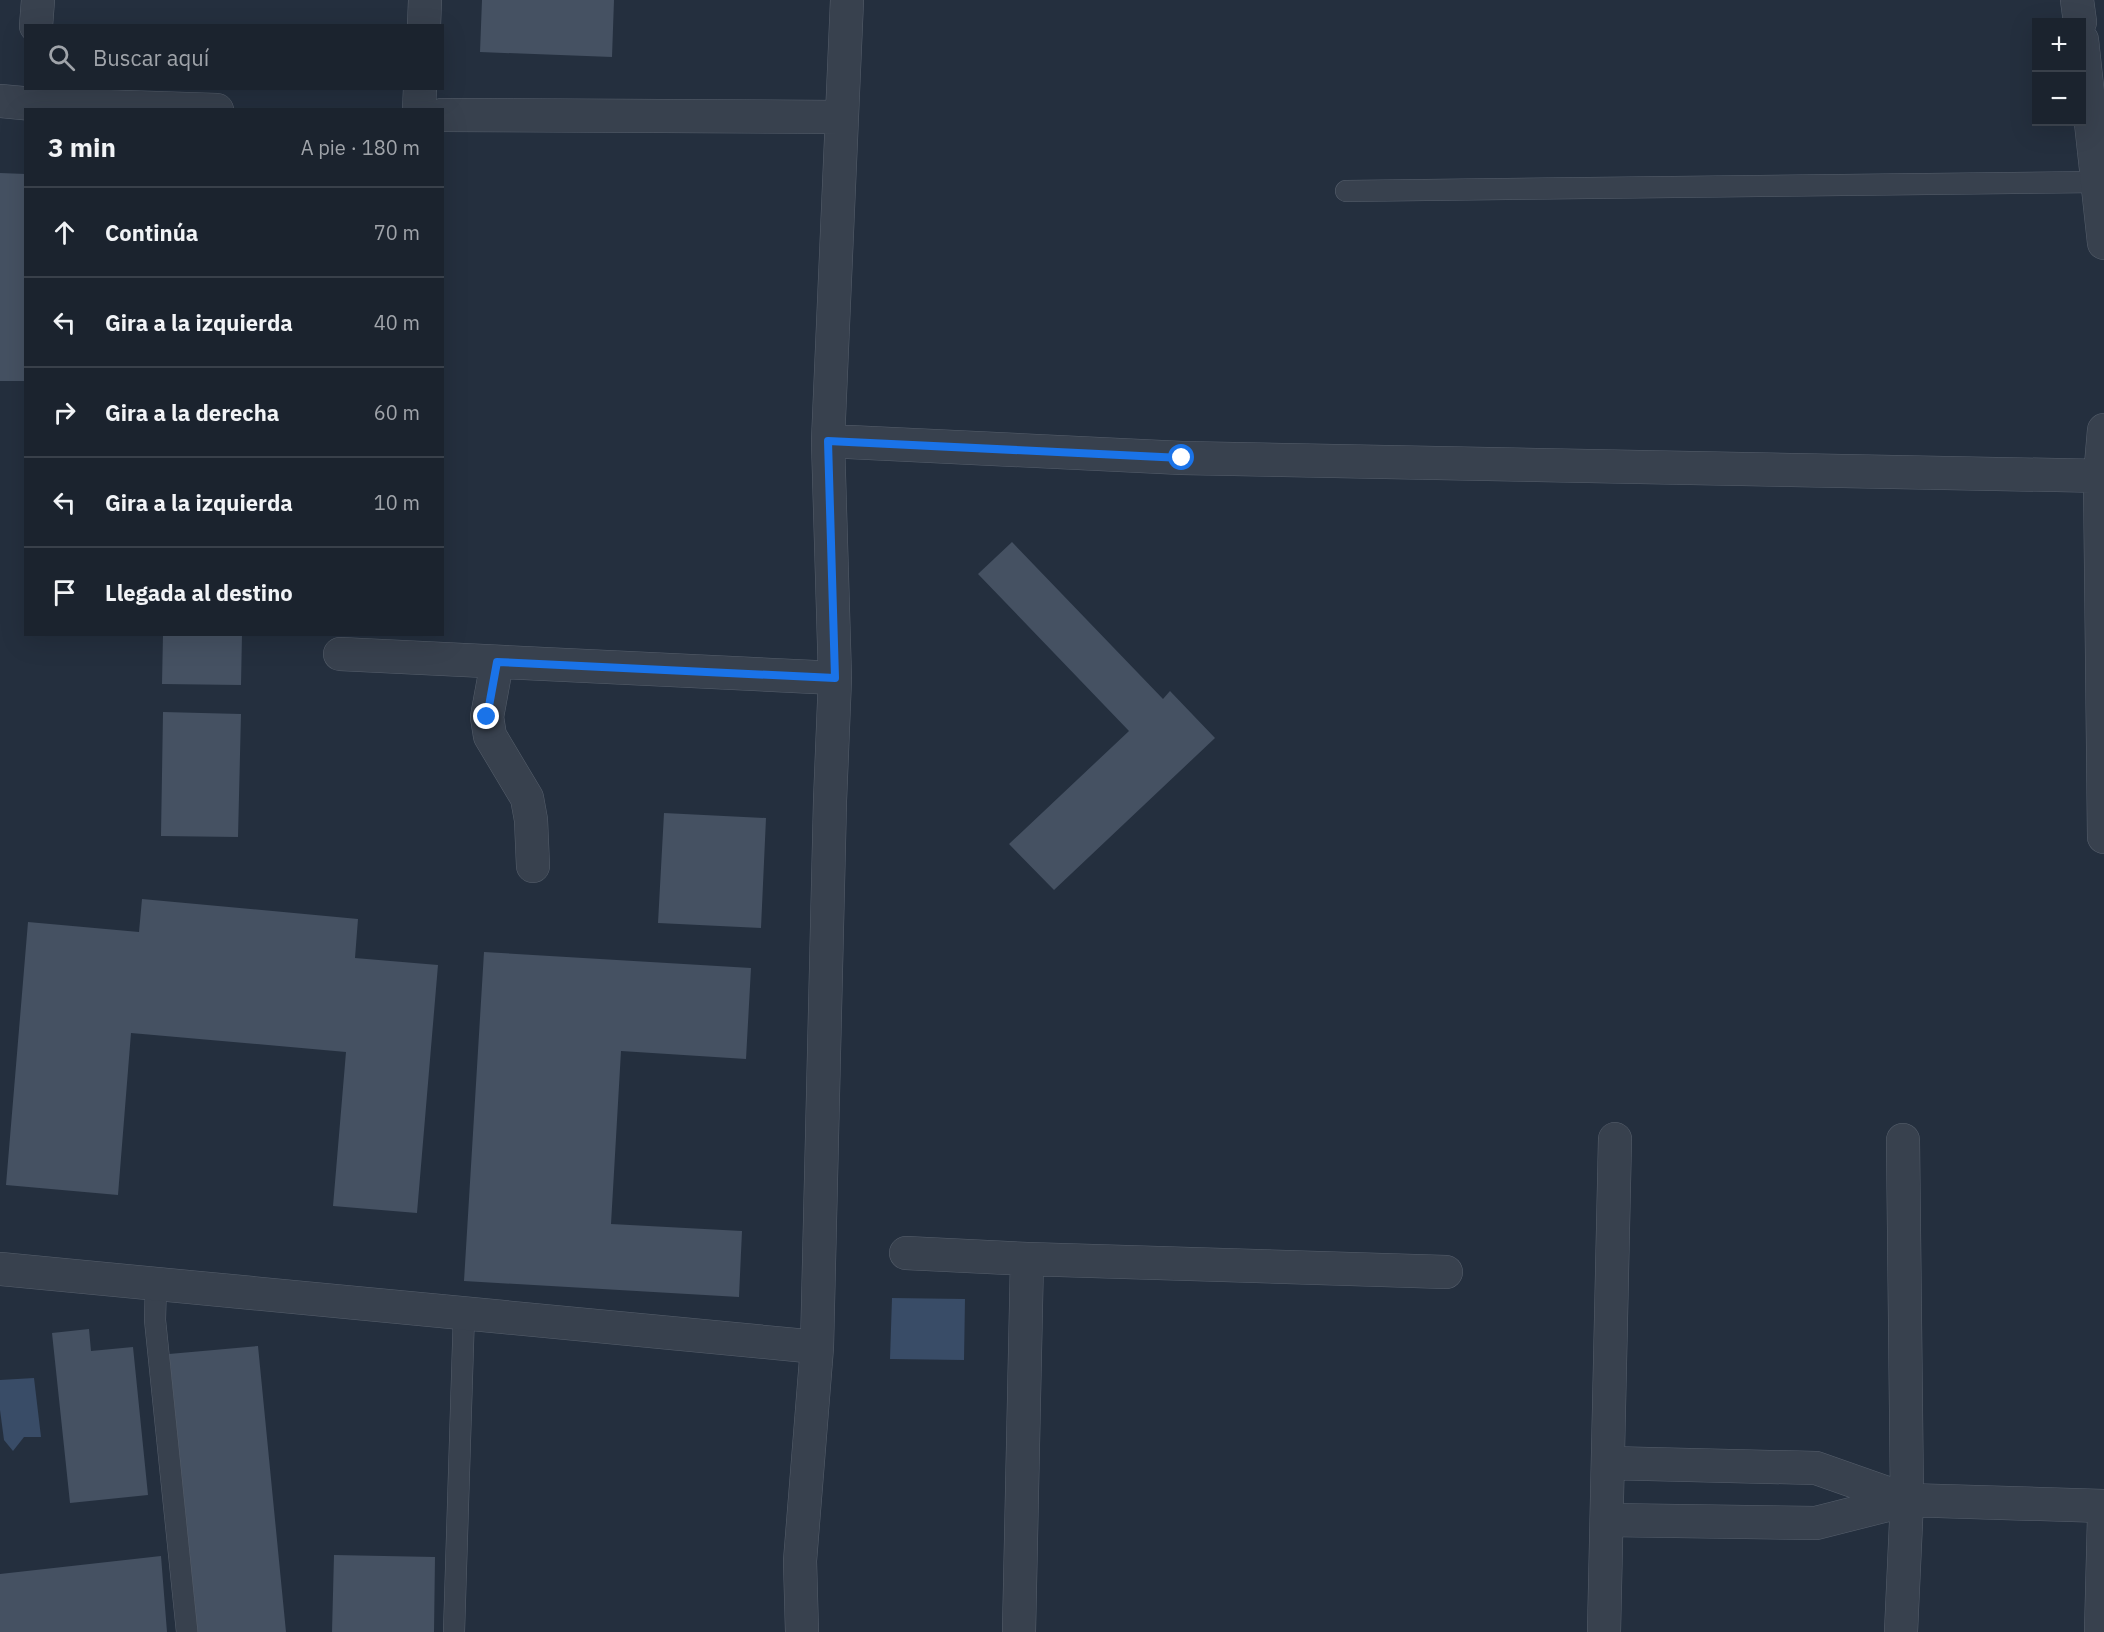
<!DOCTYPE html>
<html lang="es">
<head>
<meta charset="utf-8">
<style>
	body { margin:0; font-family:"IBM Plex Sans",sans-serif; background:#282f3a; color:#f1f3f6 }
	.controls { position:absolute; right:18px; top:18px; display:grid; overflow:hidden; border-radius:0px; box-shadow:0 6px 24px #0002 }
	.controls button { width:54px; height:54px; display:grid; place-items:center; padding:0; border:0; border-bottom:2px solid #39404a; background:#1b232e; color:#f1f3f6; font:30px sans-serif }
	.stop { position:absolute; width:18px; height:18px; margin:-14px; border:4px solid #1a73e8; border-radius:50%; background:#fff }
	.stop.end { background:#1a73e8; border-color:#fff; box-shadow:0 2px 6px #0008 }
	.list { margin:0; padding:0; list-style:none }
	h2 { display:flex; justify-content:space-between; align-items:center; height:78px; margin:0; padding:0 24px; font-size:26px }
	h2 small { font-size:20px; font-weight:400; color:#a0a4aa }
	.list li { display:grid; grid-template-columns:39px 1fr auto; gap:18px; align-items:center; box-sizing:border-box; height:90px; padding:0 24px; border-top:2px solid #39404a }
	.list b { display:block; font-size:22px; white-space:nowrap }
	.list em { font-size:20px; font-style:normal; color:#a0a4aa }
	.icon { flex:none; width:33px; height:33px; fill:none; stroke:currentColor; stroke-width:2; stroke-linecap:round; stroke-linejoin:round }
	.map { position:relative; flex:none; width:2104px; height:1632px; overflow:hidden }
	.search { position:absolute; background:#1b232e; box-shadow:0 6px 24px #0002; left:24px; top:24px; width:420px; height:66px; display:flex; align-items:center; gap:15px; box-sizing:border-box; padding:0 21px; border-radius:0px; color:#a0a4aa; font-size:22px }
	.panel { position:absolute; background:#1b232e; box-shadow:0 6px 24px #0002; left:24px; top:108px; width:420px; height:528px; border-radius:0px }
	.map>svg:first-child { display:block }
	.water { fill:#394c67 }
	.building { fill:#455162 }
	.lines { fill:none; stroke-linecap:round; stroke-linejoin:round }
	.service-casing { stroke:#565f6c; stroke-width:22 }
	.minor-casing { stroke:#565f6c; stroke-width:34 }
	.service { stroke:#38414e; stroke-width:21 }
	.minor { stroke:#38414e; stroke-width:33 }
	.route { stroke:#1a73e8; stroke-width:8 }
</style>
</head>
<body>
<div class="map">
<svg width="2104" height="1632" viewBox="0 0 2104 1632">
	<rect width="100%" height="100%" fill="#242f3e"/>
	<path class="water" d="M892,1298l73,1 -1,61 -74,-1z
		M34,1378l7,59h-17l-11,14 -9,-11 -4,-30v-30z"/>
	<path class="building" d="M482,0h132l-2,57 -132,-5z
		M0,173l26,1v207h-26z
		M1012,542l151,157 7,-8 45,47 -161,152 -45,-46 120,-113 -151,-157z
		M163,634h79l-1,51 -79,-1z
		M163,712l78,2 -3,123 -77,-1z
		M664,813l102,5 -5,110 -103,-5z
		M142,899l216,20 -3,39 83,7 -21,248 -84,-7 13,-154 -215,-19 -13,162 -112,-10 22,-263 111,10z
		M484,952l267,16 -5,91 -125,-8 -10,173 131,7 -3,66 -275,-16z
		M89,1329l2,22 42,-4 15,148 -78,8 -18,-170z
		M258,1346l28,286h-90l-27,-278z
		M334,1555l101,2 -1,75h-102z
		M161,1556l6,76h-167v-58z"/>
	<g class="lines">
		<defs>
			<path id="service" d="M1346,191l752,-9 6,-2
				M156,1283l-1,37 32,312
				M454,1632l10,-319"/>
			<path id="minor" d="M2077,0l3,22
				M36,26l2,-26
				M424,26l1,-26
				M2082,40l22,203
				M0,101l33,3 184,6
				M419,110l1,-22
				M442,115l399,2
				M2104,430l-4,47 4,360
				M828,441l354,17 922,18
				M340,654l495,24
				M497,662l-10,55 3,19 37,62 4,22 2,46
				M906,1253l121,6 419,13
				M0,1269l817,78
				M1608,1463l208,5 91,32
				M1607,1520l209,3 91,-23 197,6
				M802,1632l-2,-71 17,-214 13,-546 5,-123 -7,-237 19,-441
				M1019,1632l8,-373
				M1604,1632l11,-493
				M1901,1632l6,-132 -4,-360
				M2101,1632l3,-115"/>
		</defs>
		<use href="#service" class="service-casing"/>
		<use href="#minor" class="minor-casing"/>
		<use href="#service" class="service"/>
		<use href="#minor" class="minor"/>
	</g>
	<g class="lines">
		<path class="route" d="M487,717l10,-55 338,16 -7,-237 354,17"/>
	</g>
</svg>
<div class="controls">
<button>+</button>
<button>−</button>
</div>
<div class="stop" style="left:1182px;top:458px"></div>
<div class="stop end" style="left:487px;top:717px"></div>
<div class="search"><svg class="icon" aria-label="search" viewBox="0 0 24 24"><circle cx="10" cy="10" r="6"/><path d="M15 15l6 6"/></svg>Buscar aquí</div>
<section class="panel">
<h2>3 min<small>A pie · 180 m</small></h2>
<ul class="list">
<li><svg class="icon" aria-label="ahead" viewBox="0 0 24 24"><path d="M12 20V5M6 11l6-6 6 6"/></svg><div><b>Continúa</b></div><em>70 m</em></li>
<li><svg class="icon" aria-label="left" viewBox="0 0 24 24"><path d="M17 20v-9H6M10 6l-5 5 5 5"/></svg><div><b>Gira a la izquierda</b></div><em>40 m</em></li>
<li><svg class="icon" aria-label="right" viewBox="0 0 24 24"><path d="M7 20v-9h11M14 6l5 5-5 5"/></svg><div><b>Gira a la derecha</b></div><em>60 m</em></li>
<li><svg class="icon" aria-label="left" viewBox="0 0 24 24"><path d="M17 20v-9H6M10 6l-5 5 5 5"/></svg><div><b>Gira a la izquierda</b></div><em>10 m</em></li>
<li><svg class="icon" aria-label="arrive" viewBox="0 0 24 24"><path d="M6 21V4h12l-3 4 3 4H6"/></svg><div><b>Llegada al destino</b></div></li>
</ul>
</section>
</div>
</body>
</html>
